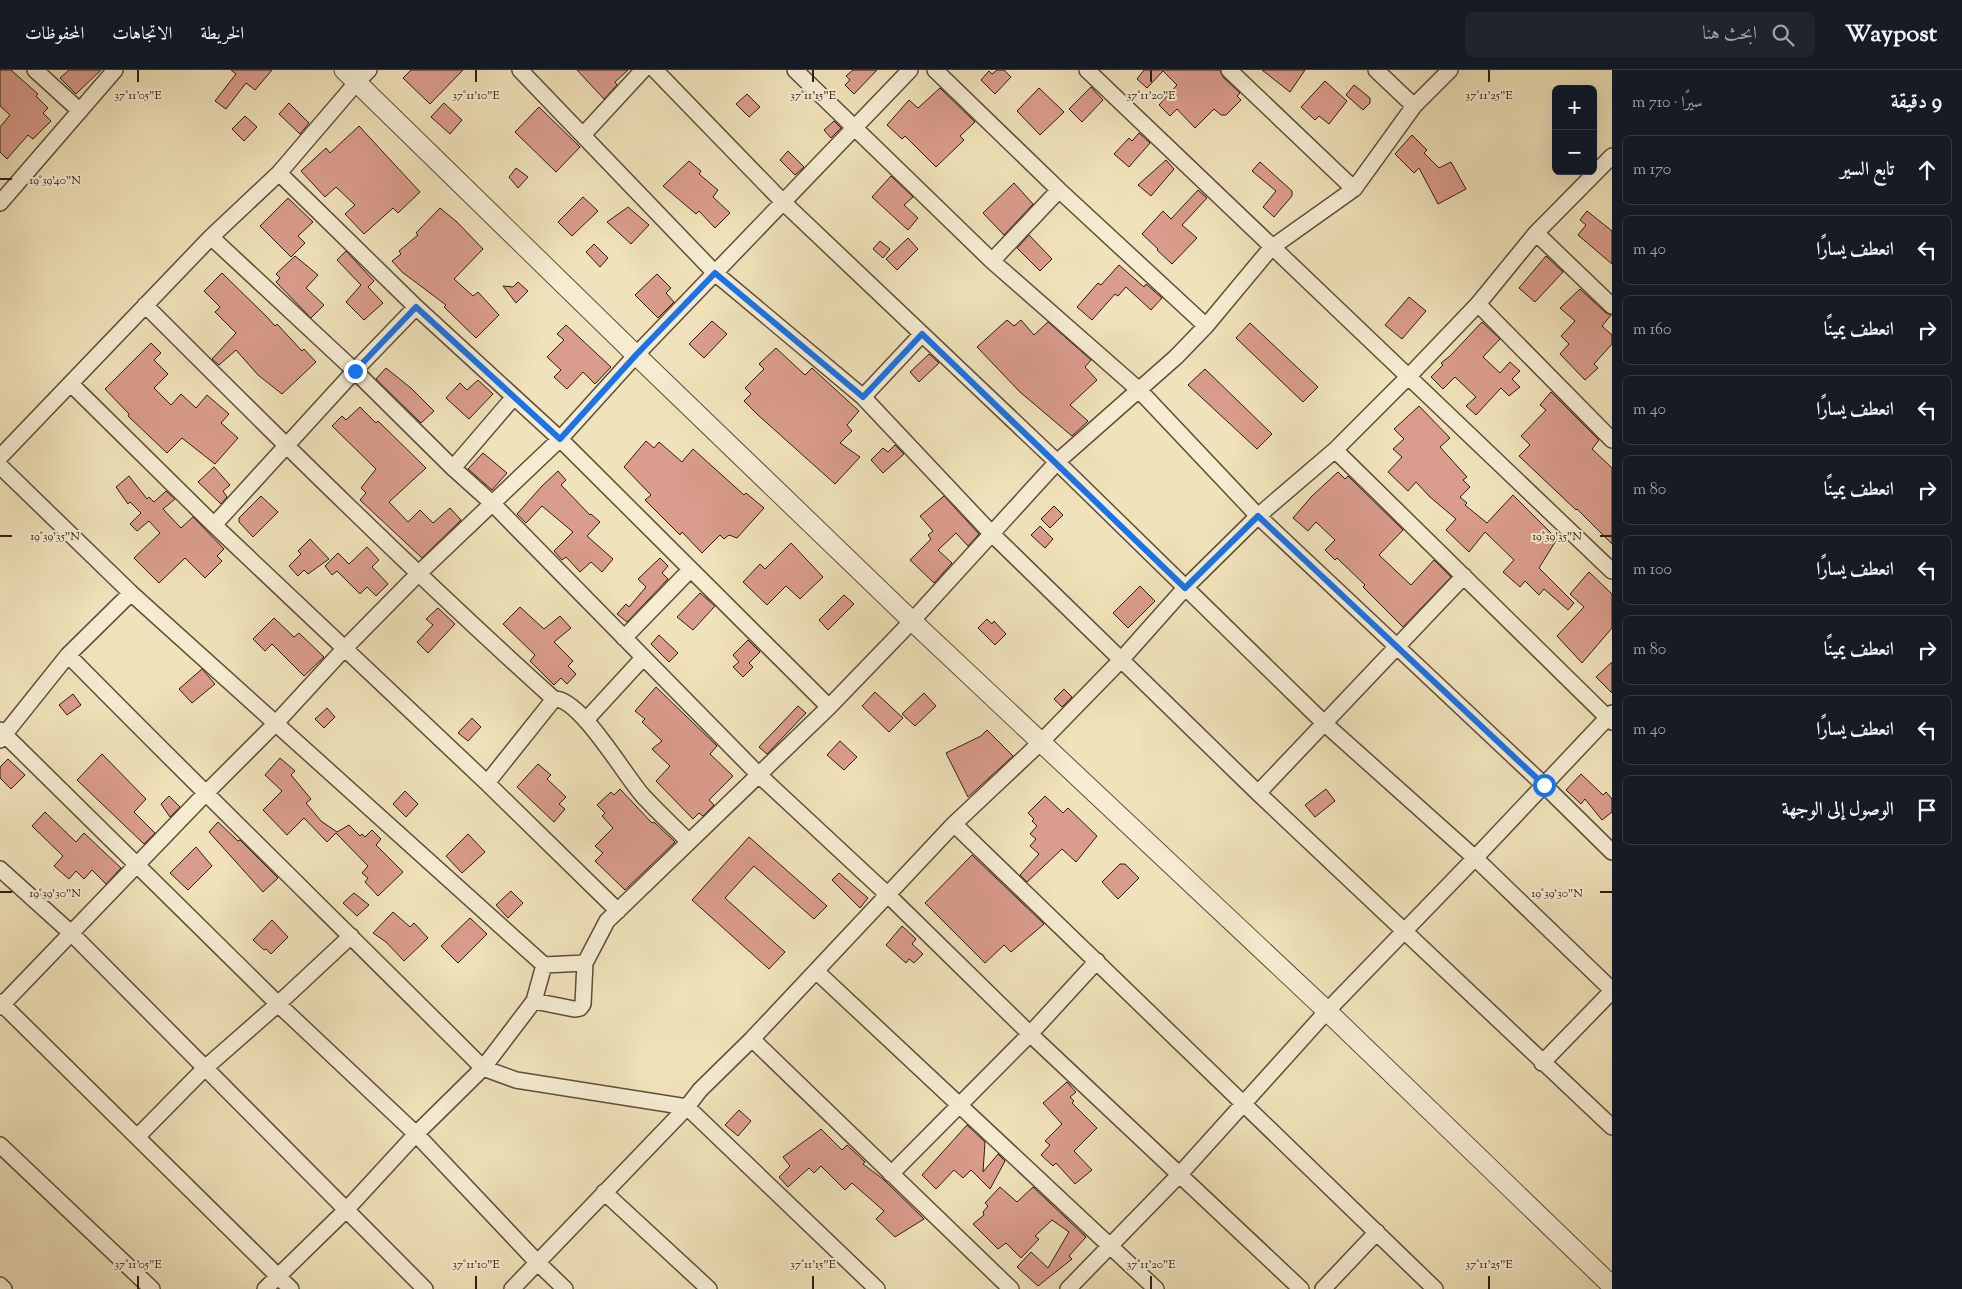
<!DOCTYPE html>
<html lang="ar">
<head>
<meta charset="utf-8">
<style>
	body { margin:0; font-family:"Sorts Mill Goudy",Amiri,serif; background:#20242c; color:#f1f3f6; direction:rtl }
	.controls { position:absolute; right:15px; top:15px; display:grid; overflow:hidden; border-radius:8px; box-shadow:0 5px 20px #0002 }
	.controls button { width:45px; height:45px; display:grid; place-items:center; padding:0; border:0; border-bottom:1px solid #363941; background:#171b24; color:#f1f3f6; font:25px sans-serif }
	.stop { position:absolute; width:15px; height:15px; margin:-11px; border:4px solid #1a73e8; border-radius:50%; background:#fff }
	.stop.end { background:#1a73e8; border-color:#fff; box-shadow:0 1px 5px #0008 }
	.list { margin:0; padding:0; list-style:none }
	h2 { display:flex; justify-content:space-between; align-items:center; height:65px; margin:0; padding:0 20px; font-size:21px }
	h2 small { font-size:16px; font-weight:400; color:#9ea1a6 }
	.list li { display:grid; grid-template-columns:32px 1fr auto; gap:15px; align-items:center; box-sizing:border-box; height:70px; margin:0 10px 10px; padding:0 10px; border:1px solid #363941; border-radius:8px }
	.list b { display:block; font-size:19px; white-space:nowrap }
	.list em { font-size:16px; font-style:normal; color:#9ea1a6 }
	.icon { flex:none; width:28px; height:28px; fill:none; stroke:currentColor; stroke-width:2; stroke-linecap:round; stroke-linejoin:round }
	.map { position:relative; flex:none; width:1612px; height:1219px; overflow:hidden; direction:ltr }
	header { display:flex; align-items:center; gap:30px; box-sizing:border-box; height:70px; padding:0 25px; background:#171b24; border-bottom:1px solid #363941 }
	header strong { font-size:24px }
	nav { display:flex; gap:28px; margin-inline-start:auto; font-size:18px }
	.search { width:350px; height:45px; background:#20242c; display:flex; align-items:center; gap:12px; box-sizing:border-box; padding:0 18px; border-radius:8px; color:#9ea1a6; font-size:19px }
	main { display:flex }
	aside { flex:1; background:#171b24 }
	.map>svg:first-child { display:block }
	.building { fill:#da9c8c; stroke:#2e1c0f }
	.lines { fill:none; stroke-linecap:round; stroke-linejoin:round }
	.minor-casing { stroke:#5e4e3a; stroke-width:18 }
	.tertiary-casing { stroke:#5e4e3a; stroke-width:21 }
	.minor { stroke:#f5ecd2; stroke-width:15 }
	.tertiary { stroke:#f5ecd2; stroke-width:19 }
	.route { stroke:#1a73e8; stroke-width:6 }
	.ticks { fill:none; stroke:#2e1c0f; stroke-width:2 }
	.ticks-label { font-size:12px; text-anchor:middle; fill:#2e1c0f; stroke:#f5ecd2; stroke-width:4; stroke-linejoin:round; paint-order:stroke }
</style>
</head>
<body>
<header>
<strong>Waypost</strong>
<div class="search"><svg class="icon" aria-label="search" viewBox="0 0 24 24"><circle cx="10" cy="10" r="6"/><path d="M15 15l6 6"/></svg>ابحث هنا</div>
<nav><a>الخريطة</a><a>الاتجاهات</a><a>المحفوظات</a></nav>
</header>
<main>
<aside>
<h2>9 دقيقة<small>سيرًا · 710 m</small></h2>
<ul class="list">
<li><svg class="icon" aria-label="ahead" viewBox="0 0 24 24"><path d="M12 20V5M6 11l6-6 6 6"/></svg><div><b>تابع السير</b></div><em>170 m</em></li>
<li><svg class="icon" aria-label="left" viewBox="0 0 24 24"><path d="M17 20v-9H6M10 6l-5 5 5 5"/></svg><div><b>انعطف يسارًا</b></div><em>40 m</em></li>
<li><svg class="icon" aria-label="right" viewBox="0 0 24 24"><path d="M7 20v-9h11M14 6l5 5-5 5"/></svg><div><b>انعطف يمينًا</b></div><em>160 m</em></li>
<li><svg class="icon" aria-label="left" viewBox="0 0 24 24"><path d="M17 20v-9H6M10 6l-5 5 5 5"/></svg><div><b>انعطف يسارًا</b></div><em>40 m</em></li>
<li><svg class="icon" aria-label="right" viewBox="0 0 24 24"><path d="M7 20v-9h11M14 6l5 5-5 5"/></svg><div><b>انعطف يمينًا</b></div><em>80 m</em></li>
<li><svg class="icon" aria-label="left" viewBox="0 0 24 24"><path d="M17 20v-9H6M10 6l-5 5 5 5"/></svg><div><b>انعطف يسارًا</b></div><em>100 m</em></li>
<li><svg class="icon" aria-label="right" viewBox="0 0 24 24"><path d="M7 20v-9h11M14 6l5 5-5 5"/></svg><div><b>انعطف يمينًا</b></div><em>80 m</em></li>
<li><svg class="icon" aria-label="left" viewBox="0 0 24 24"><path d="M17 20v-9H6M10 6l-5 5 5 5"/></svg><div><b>انعطف يسارًا</b></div><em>40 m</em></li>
<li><svg class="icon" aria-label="arrive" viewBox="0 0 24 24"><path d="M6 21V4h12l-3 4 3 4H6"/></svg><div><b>الوصول إلى الوجهة</b></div></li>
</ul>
</aside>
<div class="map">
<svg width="1612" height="1219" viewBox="0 0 1612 1219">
	<rect width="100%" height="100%" fill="#f0e2ba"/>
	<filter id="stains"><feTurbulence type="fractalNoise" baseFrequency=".004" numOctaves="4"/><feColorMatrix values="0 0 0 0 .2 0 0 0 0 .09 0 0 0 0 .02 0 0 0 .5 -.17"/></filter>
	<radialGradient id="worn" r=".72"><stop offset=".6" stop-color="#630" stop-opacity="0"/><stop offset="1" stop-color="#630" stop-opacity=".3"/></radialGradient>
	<path class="building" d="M0,0h11l27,24 -2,2 12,12 -5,5 8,8 -18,18 -5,-4 -21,24 -7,-7v-25l10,-12 -10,-9z
		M69,0h32l-25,24 -16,-16z
		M231,0h41l-17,20 -9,-7 -20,26 -11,-8 21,-27z
		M411,0h52l-33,34 -27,-26z
		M577,0h51l-13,12 2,3 -13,14z
		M853,0h24l-23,24 -9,-9 5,-5 -4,-4z
		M997,0h7l7,7 -16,17 -14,-14 8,-9 3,3z
		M1144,0h76l3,7 17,16 -3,3 4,4 -15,15h-5l-7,-6 -19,19 -18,-19 -7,7 -11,-11 18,-20 -14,-14 -16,17 -10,-9z
		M1262,0h43l-15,22z
		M1325,11l22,20 -18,23 -10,-8 -4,4 -14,-13z
		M1354,15l16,13v5l-7,7 -17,-15z
		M1091,17l12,13 -21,22 -13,-13z
		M940,18l35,34 -15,14 4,4 -28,27 -31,-31 -3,3 -15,-14 22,-25 9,8z
		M1039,18l25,24 -24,23 -23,-24z
		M747,24l13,13 -11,10 -13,-13z
		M289,33l20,20 -9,11 -21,-20z
		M444,33l18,17 -12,14 -19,-17z
		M539,37l41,40 -24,25 -41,-40z
		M245,46l12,11 -13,14 -12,-12z
		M834,51l7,7 -10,10 -7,-8z
		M359,56l61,66 -22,21 -5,-5 -29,26 -19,-20 10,-9 -19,-18 -11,10 -24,-26 25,-23 4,5z
		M1139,63l11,10 -21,24 -15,-13 15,-16 3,3z
		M1412,65l15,15 -3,3 15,15 12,-6 15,27 -28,15 -19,-36 -5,5 -19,-19z
		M788,81l16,16 -9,8 -15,-15z
		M1166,90l8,9 -23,27 -13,-11z
		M689,91l12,10 -2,3 19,16 -5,7 17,16 -15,15 -16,-17 -3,3 -33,-28z
		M1260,92l32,29v5l-18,21 -11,-10 13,-16 -24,-20z
		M516,98l12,9 -10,11 -9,-11z
		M891,106l22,21 -9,8 14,13 -10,12 -36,-33z
		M1014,113l19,21 -29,31 -21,-22z
		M1198,120l9,8 -25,27 15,13 -25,26 -15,-14 1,-1 -16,-15 21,-23 8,8z
		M583,127l15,14 -26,25 -14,-14z
		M288,128l25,24 -15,14 7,7 -14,14 -31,-31z
		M628,137l21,18 -18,19 -24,-22z
		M440,138l17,14 26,27 -29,30 19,17 5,-4 21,23 -23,23 -32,-31 2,-2 -44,-33 -10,-11 9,-7 -2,-3 19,-16 -2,-2z
		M1587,141l25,20v33l-34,-29 8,-10 -6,-5z
		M1029,165l23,24 -12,12 -23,-23z
		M908,168l10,11 -21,21 -11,-11z
		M880,171l10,8 -7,9 -10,-9z
		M594,174l14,14 -8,9 -14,-15z
		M346,181l28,30 -6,6 15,16 -19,17 -18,-18 15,-17 -24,-25z
		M295,186l23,19 -12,13 18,17 -13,13 -35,-36 4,-4 -4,-4z
		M1546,186l17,16 -28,30 -16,-14z
		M1119,195l25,22 2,-3 16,14 -11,12 -25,-23 -8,9 -3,-2 -23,26 -15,-13 21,-24 3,2z
		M222,203l45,44 8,9 2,-2 25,27 2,-2 12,13 -34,32 -24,-19 -22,-25 -17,15 -7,-6 24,-26 -21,-21 5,-5 -16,-16z
		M657,204l14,14 -5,5 8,9 -16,16 -23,-23z
		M518,212l10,9 -12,12 -13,-17 10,1z
		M1580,219l26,24 5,2 -9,11 10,9v9l-18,20 4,4 -13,12 -25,-26 9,-10 -8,-8 14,-15 -15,-13z
		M1409,227l17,14 -24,28 -17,-14z
		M1007,250l7,6 7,-6 13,15 14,-13 43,38 -6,7 12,13 -27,25 18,16 -16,15 -52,-44 -43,-45z
		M712,251l15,13 -23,24 -15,-14z
		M1482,252l18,17 -17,18 17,16 10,-11 10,9 -8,8 8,8 -11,9 -8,-8 -25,27 -10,-9 10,-9 -21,-20 -12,12 -12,-12 12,-12 -2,-2 9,-7z
		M1250,253l68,64 -15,15 -67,-64z
		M566,255l45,42 -16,17 -12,-12 -16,17 -13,-12 7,-7 -14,-13 17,-17 -7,-6z
		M151,273l10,10 -7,7 14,14 -14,14 17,17 10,-11 15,14 11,-13 22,19 -8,9 17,15 -23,26 -33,-26 -15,15 -39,-37 1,-2 -24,-25z
		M776,278l29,27 7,-7 47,43 -12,14 5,6 -12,12 20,14 -25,27 -77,-69 -14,-14 7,-7 -6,-6 19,-19 -5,-5z
		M929,284l10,9 -20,19 -9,-10z
		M386,298l26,21 22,22 -13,12 -45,-44z
		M1205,299l67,65 -15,15 -69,-64z
		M478,310l15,14 -24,25 -23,-21 14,-15 7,7z
		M1551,322l48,48 -7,9 20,19v76l-35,-35 -1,1 -57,-54 11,-11 -9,-9 25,-26 -6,-5z
		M1419,336l31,32 -10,9 27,30 -4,3 7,7 -10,10 7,6 -2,2 22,18 26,-28 44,44 -18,29 35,35 -6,7 -24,-21 -5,6 -14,-14 -5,6 -17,-15 11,-12 -29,-28 -16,20 -23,-22 10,-11 -26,-22 -14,-15 -8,9 -20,-19 14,-15 -9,-8 11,-10 -10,-10z
		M360,337l16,16 2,-2 48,47 -37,34 19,20 12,-12 13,13 17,-15 11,12 -39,38 -62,-58 6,-7 -5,-5 15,-19 -44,-43 10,-10 4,4z
		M646,371l8,7 5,-6 23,20 11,-13 51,46 2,-2 18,15 -27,30 -8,-3 -5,4 -4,-4 -18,18 -20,-21 -2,3 -35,-35 6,-5 -27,-28z
		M895,375l9,9 -21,19 -12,-13 12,-12 5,4z
		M483,383l24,20 -15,17 -24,-21z
		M214,397l16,18 -7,6 4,6 -6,7 -23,-22z
		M558,401l8,9 -5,5 29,30 1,-1 9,8 -13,14 26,23 -11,13 -11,-10 -11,10 -14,-15 -4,3 -8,-9 19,-19 -31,-26 -16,17 -9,-9 25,-28z
		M1338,402l7,7 3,-3 55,54 -24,25 32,30 23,-25 17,17 -48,50 -40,-40 2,-2 -28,-27 -2,2 -10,-10 10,-10 -19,-18 -8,9 -15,-13 19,-22z
		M129,406l18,23 2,-2 5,5 12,-11 9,8 -12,10 18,19 12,-11 31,32 -7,7 5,5 -17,17 -20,-20 -26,25 -25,-25 26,-25 -11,-12 -12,10 -7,-7 11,-11 -11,-11 -2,2 -12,-17z
		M261,426l17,16 -25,25 -14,-15v-4z
		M944,426l35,38 -11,12 -12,-13 -18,17 14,13 -18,20 -24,-23 21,-21 -3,-4 5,-4 -13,-15z
		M1054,436l9,9 -13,13 -9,-9z
		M1040,456l13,13 -8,9 -14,-13z
		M310,469l19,20 -21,15 -4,-4 -6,6 -9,-10 12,-12 -3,-3z
		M791,473l32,34 -23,22 -14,-13 -19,19 -24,-23 17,-18 5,5z
		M367,477l12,13 -7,7 16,17 -12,12 -9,-9 -7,7 -23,-23 -5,4 -7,-9 13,-13 11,11z
		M660,488l8,8 -6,7 6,6 -41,43 -10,-8 9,-10 3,3 17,-20 -8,-8z
		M1589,502l23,22v34l-30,35 -25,-27 27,-29 -14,-13z
		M1140,516l15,15 -27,27 -15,-15z
		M700,523l15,13 -22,24 -16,-13z
		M844,525l10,9 -26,26 -9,-10z
		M520,537l24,22 16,-13 11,12 -17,14 19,19 -5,5 8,8 -9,10 -6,-6 -7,7 -24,-24 5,-6 -32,-31z
		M438,538l17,16 -27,29 -11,-11 16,-17 -7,-6z
		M274,548l20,19 5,-4 25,24 -20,19 -32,-32 -7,7 -12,-12z
		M987,549l5,5 2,-3 12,13 -11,11 -17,-17z
		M659,565l19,18 -9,9 -18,-18z
		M748,570l12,12 -11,11 4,4 -10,10 -10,-10 6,-5 -6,-7z
		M1612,592v31l-16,-16z
		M202,599l13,15 -23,19 -13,-14z
		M656,617l61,59 -7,8 23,22 -24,24 5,5 -11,11 -4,-3 -6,6 -37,-38 14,-15 -18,-17 10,-8 -20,-19 3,-3 -10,-8z
		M1064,619l8,8 -10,10 -8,-8z
		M875,622l28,26 -14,14 -27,-26z
		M924,623l12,13 -21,20 -13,-12z
		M73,624l8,11 -14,10 -8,-10z
		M798,636l8,7 -39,41 -8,-7z
		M327,638l8,9 -11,11 -9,-9z
		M472,648l9,9 -13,14 -10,-8z
		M987,660l26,26 -45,41 -22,-44 35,-17z
		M840,671l17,16 -13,13 -17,-15z
		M102,684l44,45 -12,13 21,21 -11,11 -67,-64z
		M280,688l15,13 -4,4 20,24 -5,4 15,18 16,11 12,-7 11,11 2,-2 3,3 7,-7 9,9 -5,6 27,27 -25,24 -13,-14 3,-4 -6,-5 6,-7 -32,-33 -9,9 -23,-24 -17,17 -24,-25 19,-19 -17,-16z
		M8,689l17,16 -14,14 -11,-11v-11z
		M538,694l13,11 -4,4 19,18 -7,7 6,5 -11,13 -37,-35z
		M1581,704l22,21 3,-3 6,7v13l-10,8 -17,-21 -4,5 -15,-14z
		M620,719l32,34 2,-1 21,20 -50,48 -30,-29 8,-8 -8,-7 18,-18 -11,-12 3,-3 -8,-8 14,-13 3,3z
		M1326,719l9,12 -20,16 -10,-12z
		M405,721l13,13 -12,13 -13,-13z
		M169,726l11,11 -10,10 -9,-13z
		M1045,726l18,17 5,-5 29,28 -21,26 -14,-13 -35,33 -7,-7 19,-21 -9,-8 6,-7 -6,-5 7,-8 -5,-5 2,-2 -6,-6z
		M45,742l31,30 8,-9 37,35 -15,16 -14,-14 -8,9 -8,-8 -7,8 -15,-13 9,-10 -31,-30z
		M218,752l20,19 2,-1 38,38 -15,14 -54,-60z
		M468,764l17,18 -23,21 -16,-17z
		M749,767l78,69 -13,13 -60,-53 -29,32 60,54 -16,17 -77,-69z
		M196,777l16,19 -24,24 -18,-17z
		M972,785l72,69 -33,28 -7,-7 -19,18 -60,-60z
		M1120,794h5l14,14 -21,21 -16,-17z
		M839,803l29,25 -8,10 -28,-28z
		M511,821l12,12 -15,15 -12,-13z
		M354,823l15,12 -12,11 -14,-13z
		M393,842l17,15 4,-4 14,15 -24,23 -18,-19 -13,-9z
		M470,848l17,16 -29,29 -17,-17z
		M272,850l16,17 -17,17 -5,-5 -2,1 -11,-10z
		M902,856l14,13 -4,5 11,10 -9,9 -5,-4 -3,4 -20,-18z
		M1067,1012l9,10 -6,5 4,4 -2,2 25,25 -23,23 18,19 -17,14 -19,-21 -3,3 -12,-11 9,-10 -5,-4 17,-17 -19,-21z
		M739,1040l12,11 -13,15 -13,-11z
		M967,1055l18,17 -2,30 15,-18 7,7 -15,28 -19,-19 -8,8 -9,-8 -18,19 -14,-14z
		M821,1059l21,21 5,-5 18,17 -2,2 20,15 41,40 -29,18 -19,-18 8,-8 -32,-28 -7,7 -24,-24 -7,7 -5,-5 -21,19 -9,-10 11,-11 -7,-9z
		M1000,1117l17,15 16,-15 53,50 -17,19 3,3 -34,27 -21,-19 14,-15 17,16 21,-36 -17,-12 -17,16 4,3 -18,19 -15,-15 -8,6 -25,-25 11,-9 -1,-3 5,-6 -3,-3z"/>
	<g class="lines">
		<defs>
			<path id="minor" d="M35,0l45,41
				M520,0l195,203 148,124 129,137 266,259 354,334
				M655,0l128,132 274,260 267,261 151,135 137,132
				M795,0l197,191 147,129 119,126 286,269 68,67
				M935,0l124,120 147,136
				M1087,0c174,168 351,333 525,501
				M1229,0l125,119
				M1376,0l38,36
				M583,65l60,-65
				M279,103l137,134 144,132 269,268
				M0,133l115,-133
				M1536,163l76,73
				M211,167l144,134 98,97 40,36 266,271 129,120 142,139 271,255
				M992,191l67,-71
				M1478,234l134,136
				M145,235c134,134 268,267 409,394 26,-2 72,79 90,98 14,15 29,29 44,44
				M71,314l143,141 273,258 131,128
				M863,327l59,-63
				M1335,380l277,272
				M0,387l211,-220 68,-64 78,-91 12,-12
				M0,396l131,127 413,372 41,-2
				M453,398l60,-70
				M214,455l146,-160 56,-58
				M624,568l66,-68
				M68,585c137,139 277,275 415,413l51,-67 10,-36
				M586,650l57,-62
				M0,660l278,274 138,130 121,128 28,27
				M0,670l68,-85 63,-62
				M487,713l67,-84
				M1258,723l206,-217
				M954,754l481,465
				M0,799l71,64 354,356
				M816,901l340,318
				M534,931l40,8 6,-1 3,-4 2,-41 22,-42 222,-214 83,-86 145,-159 119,-105 30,-31 65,-78 83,-59 60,-83 36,-36
				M0,932l291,287
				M0,937l205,-213 71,-71 69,-75 73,-74 142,-135 76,-84 274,-285
				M752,969l259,250
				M1542,993l70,-72
				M137,1067l68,-69 73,-64 73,-68
				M0,1075l152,144
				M891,1104l139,-140 67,-73
				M604,1122l105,97
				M0,1215l4,4
				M265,1219l81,-79 70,-76 67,-66 33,12 171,27 190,182
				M512,1219l175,-182 13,-17 52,-51 202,-215 87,-82 80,-82 64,-72 73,-72 77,-66 74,-74 69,-72 58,-71 76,-77
				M1068,1219l112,-115 147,-163 148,-153 137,-145
				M1323,1219l54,-57"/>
			<path id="tertiary" d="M344,0l292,285 276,266 415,390 285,275"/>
		</defs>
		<use href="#minor" class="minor-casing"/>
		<use href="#tertiary" class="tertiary-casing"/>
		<use href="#minor" class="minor"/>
		<use href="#tertiary" class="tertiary"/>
	</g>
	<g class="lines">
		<path class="route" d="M355,301l61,-64 144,132 76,-84 79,-82 148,124 59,-63 263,254 73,-72 286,269"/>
	</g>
	<path class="ticks" d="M138,0v12M476,0v12M813,0v12M1151,0v12M1489,0v12M0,109h12M0,466h12M1600,466h12M0,822h12M1600,822h12M138,1206v13M476,1206v13M813,1206v13M1151,1206v13M1489,1206v13"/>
	<g class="ticks-label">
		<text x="138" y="29">37°11'05"E</text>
		<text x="476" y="29">37°11'10"E</text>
		<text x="813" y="29">37°11'15"E</text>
		<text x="1151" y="29">37°11'20"E</text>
		<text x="1489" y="29">37°11'25"E</text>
		<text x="55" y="114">19°39'40"N</text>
		<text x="55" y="470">19°39'35"N</text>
		<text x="1557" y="470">19°39'35"N</text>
		<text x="55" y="827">19°39'30"N</text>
		<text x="1557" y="827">19°39'30"N</text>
		<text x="138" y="1198">37°11'05"E</text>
		<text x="476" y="1198">37°11'10"E</text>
		<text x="813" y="1198">37°11'15"E</text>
		<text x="1151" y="1198">37°11'20"E</text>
		<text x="1489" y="1198">37°11'25"E</text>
	</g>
	<rect width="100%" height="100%" filter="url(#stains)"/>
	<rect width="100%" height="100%" fill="url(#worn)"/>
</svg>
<div class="controls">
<button>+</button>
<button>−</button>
</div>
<div class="stop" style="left:1544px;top:715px"></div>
<div class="stop end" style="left:355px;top:301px"></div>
</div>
</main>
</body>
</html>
